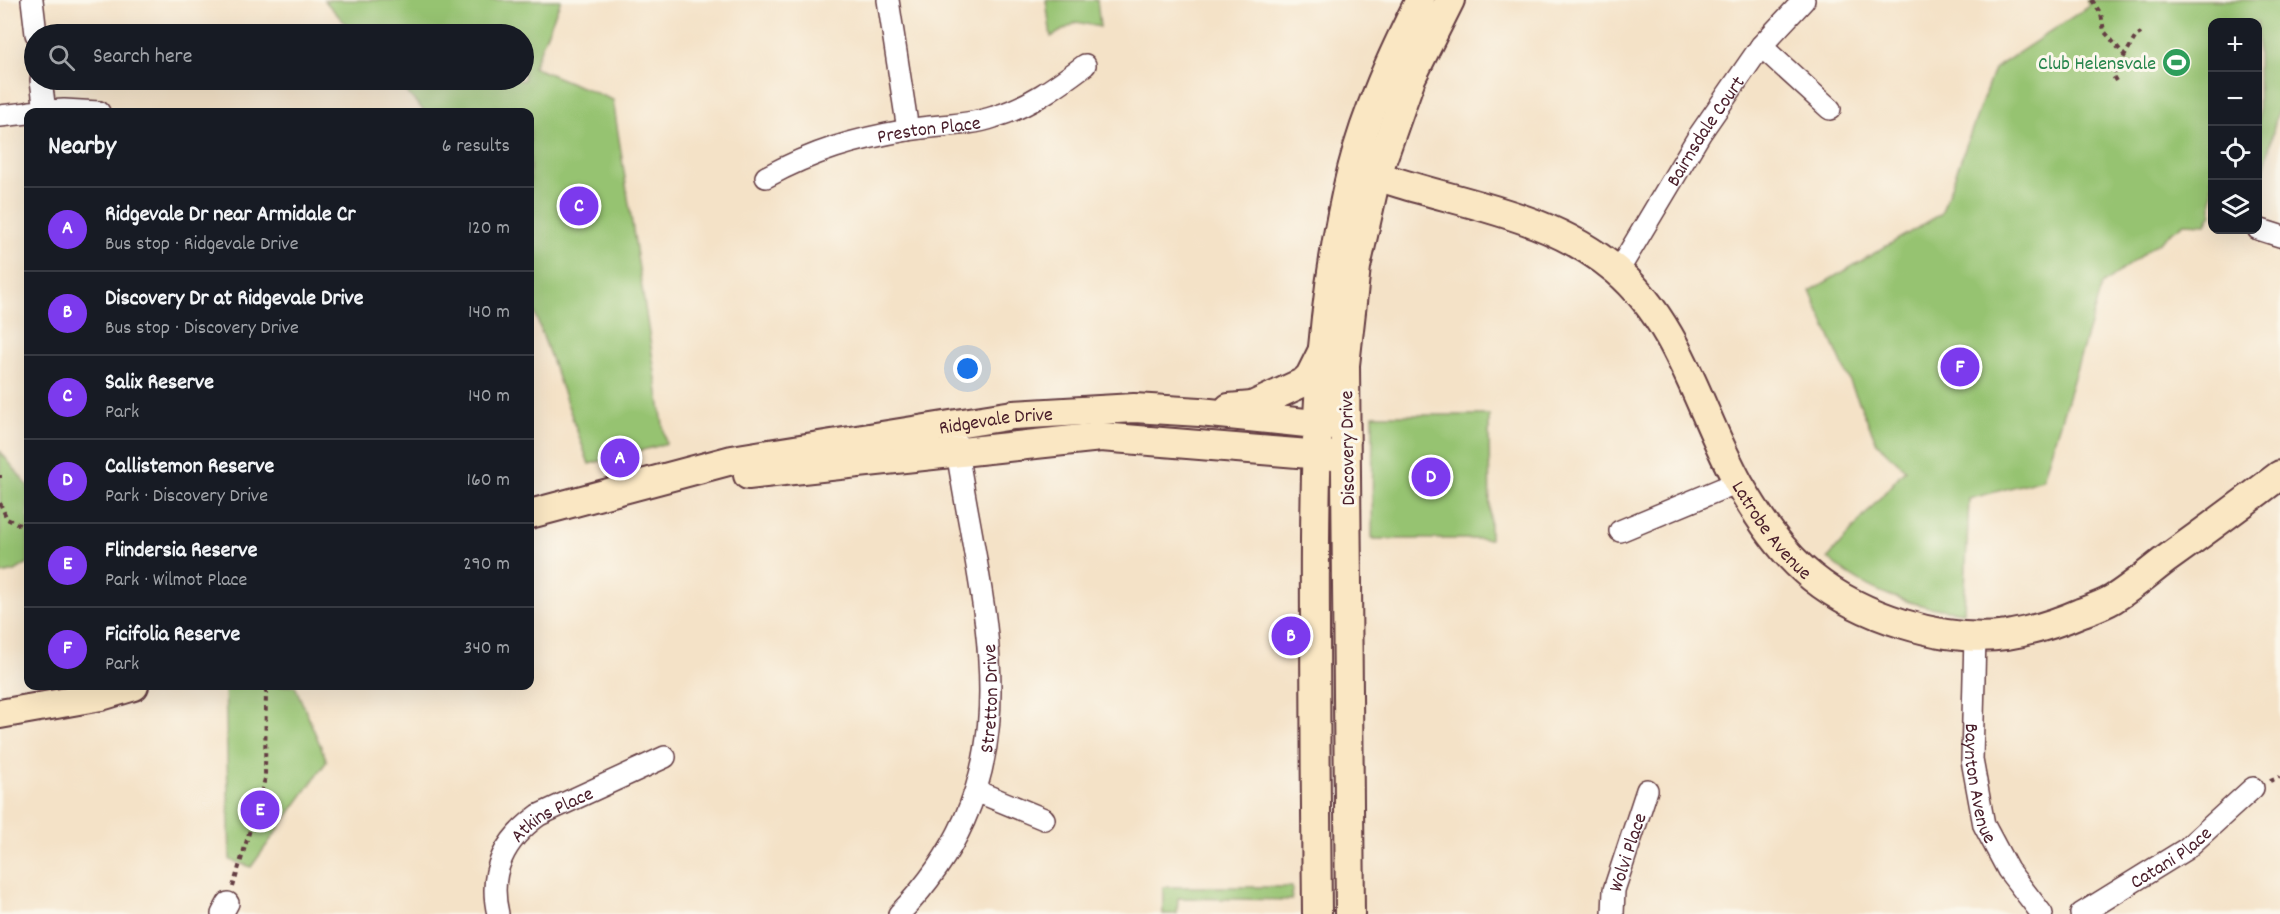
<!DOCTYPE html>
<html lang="en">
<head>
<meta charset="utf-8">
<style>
	body { margin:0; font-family:Dekko,sans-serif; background:#20242c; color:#f1f3f6 }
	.controls { position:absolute; right:18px; top:18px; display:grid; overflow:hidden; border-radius:12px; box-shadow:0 6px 24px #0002 }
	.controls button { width:54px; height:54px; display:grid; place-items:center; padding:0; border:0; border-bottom:2px solid #363941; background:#171b24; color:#f1f3f6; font:30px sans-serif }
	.you { position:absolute; left:968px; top:369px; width:21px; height:21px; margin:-15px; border:4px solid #fff; border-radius:50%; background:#1a73e8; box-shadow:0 0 0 9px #1a73e833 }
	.badge { display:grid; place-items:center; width:39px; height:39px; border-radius:50%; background:#7c3aed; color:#fff; font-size:20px; font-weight:700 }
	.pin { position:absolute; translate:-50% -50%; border:3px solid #fff; box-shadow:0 2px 6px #0006 }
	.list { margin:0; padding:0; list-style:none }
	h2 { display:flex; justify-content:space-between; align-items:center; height:78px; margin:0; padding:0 24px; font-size:26px }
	h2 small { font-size:20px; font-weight:400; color:#9ea1a6 }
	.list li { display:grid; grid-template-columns:39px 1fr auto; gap:18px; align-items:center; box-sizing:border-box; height:84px; padding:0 24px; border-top:2px solid #363941 }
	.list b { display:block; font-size:22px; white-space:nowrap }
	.list p { margin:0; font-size:20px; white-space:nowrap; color:#9ea1a6 }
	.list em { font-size:20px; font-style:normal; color:#9ea1a6 }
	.icon { flex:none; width:33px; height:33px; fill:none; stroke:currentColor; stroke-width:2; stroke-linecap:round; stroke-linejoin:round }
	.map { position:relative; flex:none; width:2280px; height:914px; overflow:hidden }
	.search { position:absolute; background:#171b24; box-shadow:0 6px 24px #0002; left:24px; top:24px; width:510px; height:66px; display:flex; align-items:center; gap:15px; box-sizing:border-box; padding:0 21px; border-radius:33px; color:#9ea1a6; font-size:22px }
	.panel { position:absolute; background:#171b24; box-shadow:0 6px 24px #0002; left:24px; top:108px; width:510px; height:582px; border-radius:12px }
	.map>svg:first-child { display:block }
	.green { fill:#96c371; stroke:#70714e; stroke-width:1.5 }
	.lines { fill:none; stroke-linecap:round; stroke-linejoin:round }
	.street-casing { stroke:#643c42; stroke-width:24 }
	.secondary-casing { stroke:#643c42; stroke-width:32 }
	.path { stroke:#643c42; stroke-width:4; stroke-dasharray:4.5 4.5; stroke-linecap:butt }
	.street { stroke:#fff; stroke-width:21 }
	.secondary { stroke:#fae7c3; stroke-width:28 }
	.labels { text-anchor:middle; stroke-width:6; stroke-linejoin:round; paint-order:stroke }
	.leisure-label { font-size:20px; fill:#27864d; stroke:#fbf7ec; text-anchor:end }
	.street-label { font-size:20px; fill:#4a1f2b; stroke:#fbf7ec }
</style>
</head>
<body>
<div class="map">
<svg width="2280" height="914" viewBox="0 0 2280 914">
	<rect width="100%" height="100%" fill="#fbf7ec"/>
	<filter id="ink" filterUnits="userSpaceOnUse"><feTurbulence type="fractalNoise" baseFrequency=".0167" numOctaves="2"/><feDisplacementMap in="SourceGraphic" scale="12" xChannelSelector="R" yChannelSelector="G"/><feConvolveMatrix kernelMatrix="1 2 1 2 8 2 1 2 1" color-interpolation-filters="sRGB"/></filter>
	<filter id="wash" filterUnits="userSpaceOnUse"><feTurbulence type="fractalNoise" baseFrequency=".008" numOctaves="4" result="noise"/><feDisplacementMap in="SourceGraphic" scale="24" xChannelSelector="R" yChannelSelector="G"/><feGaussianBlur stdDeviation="1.35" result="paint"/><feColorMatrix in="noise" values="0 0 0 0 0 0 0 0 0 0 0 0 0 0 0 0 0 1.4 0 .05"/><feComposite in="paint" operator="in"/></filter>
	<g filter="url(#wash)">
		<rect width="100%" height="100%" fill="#f4e2c7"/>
		<path class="green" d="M324,0h237l-28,67 80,33 53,344 -77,20 -59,-164v-188h-105l-30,-32h129v-46h-169z
			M1046,0h51l3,27 -23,-5 -26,15z
			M2086,0h194v101l-21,92 -1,-171h-46v191l-6,11 -22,-1 -82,62 -59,194 -74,20 -5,113c-47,-4 -100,-20 -136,-54l77,-89 -28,-26 -67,-152 131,-77 53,-145 95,-63z
			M1373,415h116l1,124h-118z
			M0,451l28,35v77l-13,8 -15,3z
			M225,686h70l32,75 -76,106 -21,-7z
			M1163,887h129v13l-114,-2 -1,16h-14z"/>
	</g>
	<g filter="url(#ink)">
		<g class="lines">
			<defs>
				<g id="street">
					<path d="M32,0l4,34"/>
					<path d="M888,0l20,130"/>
					<path d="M1761,46l69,63"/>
					<path d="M41,80l4,31"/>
					<path d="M30,112l34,-2 35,2"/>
					<path d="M0,116l28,-3"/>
					<path id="s1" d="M766,177c48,-26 89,-38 142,-47 28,-5 60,-4 86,-13 34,-10 63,-31 91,-52"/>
					<path d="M2258,229l22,7"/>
					<path id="s2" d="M1618,271l82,-137 61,-88 43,-46"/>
					<path d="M1620,531l118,-49"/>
					<path id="s3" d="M1975,636l-3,124 12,65 24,45 34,44"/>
					<path d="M976,791l68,28"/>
					<path d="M222,914l6,-11"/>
					<path id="s4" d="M498,914c-10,-42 6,-74 41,-99l126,-58"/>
					<path id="s5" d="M899,914c142,-146 82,-300 56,-476"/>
					<path id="s6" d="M1613,914l1,-24 33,-100"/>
					<path id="s7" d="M2081,914l105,-65 67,-61"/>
				</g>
				<g id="secondary">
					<path id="s8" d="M1353,167c88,36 188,40 263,103 65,55 83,142 123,214 20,34 42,68 73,93 48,39 132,67 195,58 24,-4 50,-12 73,-22 11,-4 23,-8 33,-14 18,-11 35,-26 52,-39 39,-28 77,-56 115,-85"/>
					<path d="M1229,408l23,-2 52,-24 6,-6 12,-24"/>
					<path d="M748,475l353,-38 233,19"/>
					<path id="s9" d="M530,514l202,-54 281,-45 121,-7 66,4 135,14"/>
					<path d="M0,714l101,-18 33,-10"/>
					<path d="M1317,914c-1,-97 -2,-193 -2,-290 -1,-152 0,-306 37,-455 15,-59 41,-115 68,-169"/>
					<path d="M1350,914l-5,-549 11,-98 20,-90 35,-99 39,-78"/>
				</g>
			</defs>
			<use href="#street" class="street-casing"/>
			<use href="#secondary" class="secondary-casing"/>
			<path class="path" d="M2092,0l9,14 3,17 21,25
				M2116,81l-3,-5 23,-40 5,-3
				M0,475v3
				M0,503l7,16 15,7 6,-1
				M2270,781l10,-4
				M233,887l32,-108 1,-93"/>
			<use href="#street" class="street"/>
			<use href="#secondary" class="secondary"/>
		</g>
	</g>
	<defs>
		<symbol id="stadium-disc" viewBox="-11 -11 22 22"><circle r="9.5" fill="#2e9e5b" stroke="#fbf7ec"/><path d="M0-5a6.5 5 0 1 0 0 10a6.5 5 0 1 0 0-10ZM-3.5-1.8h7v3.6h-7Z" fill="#fff"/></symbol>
	</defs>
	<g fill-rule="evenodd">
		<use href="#stadium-disc" x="2160" y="46" width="33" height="33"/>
	</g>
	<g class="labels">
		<g class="leisure-label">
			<text x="2156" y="69">Club Helensvale</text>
		</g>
		<g class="street-label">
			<text dy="7" stroke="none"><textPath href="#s1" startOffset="171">Preston Place</textPath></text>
			<text dy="7" stroke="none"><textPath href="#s2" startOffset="165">Bairnsdale Court</textPath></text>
			<text dy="7" stroke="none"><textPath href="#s9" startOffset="476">Ridgevale Drive</textPath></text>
			<text transform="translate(1346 448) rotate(-91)" y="7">Discovery Drive</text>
			<text dy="7" stroke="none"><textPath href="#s8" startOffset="590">Latrobe Avenue</textPath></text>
			<text dy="7" stroke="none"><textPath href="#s5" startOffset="240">Stretton Drive</textPath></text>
			<text dy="7" stroke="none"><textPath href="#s3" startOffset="148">Baynton Avenue</textPath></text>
			<text dy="7" stroke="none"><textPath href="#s4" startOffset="126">Atkins Place</textPath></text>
			<text dy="7" stroke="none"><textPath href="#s6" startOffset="64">Wolvi Place</textPath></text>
			<text dy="7" stroke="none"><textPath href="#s7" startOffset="106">Catani Place</textPath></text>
		</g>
	</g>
</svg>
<div class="controls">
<button>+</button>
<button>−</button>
<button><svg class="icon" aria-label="locate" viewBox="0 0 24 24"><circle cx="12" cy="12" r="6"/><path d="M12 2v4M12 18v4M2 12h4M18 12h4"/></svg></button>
<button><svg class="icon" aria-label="layers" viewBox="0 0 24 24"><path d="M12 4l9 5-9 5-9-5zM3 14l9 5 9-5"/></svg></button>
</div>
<div class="you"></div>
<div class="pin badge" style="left:620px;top:458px">A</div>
<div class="pin badge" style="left:1291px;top:636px">B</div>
<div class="pin badge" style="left:579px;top:206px">C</div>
<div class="pin badge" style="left:1431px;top:477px">D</div>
<div class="pin badge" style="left:260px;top:810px">E</div>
<div class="pin badge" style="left:1960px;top:367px">F</div>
<div class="search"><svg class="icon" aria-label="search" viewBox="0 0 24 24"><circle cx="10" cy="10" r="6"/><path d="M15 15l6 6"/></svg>Search here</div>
<section class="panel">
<h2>Nearby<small>6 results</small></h2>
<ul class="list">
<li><span class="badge">A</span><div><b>Ridgevale Dr near Armidale Cr</b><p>Bus stop · Ridgevale Drive</p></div><em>120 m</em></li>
<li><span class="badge">B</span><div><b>Discovery Dr at Ridgevale Drive</b><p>Bus stop · Discovery Drive</p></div><em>140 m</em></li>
<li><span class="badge">C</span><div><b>Salix Reserve</b><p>Park</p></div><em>140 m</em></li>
<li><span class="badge">D</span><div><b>Callistemon Reserve</b><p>Park · Discovery Drive</p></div><em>160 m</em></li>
<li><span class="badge">E</span><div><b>Flindersia Reserve</b><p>Park · Wilmot Place</p></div><em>290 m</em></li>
<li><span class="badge">F</span><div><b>Ficifolia Reserve</b><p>Park</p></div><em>340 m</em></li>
</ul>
</section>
</div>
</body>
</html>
